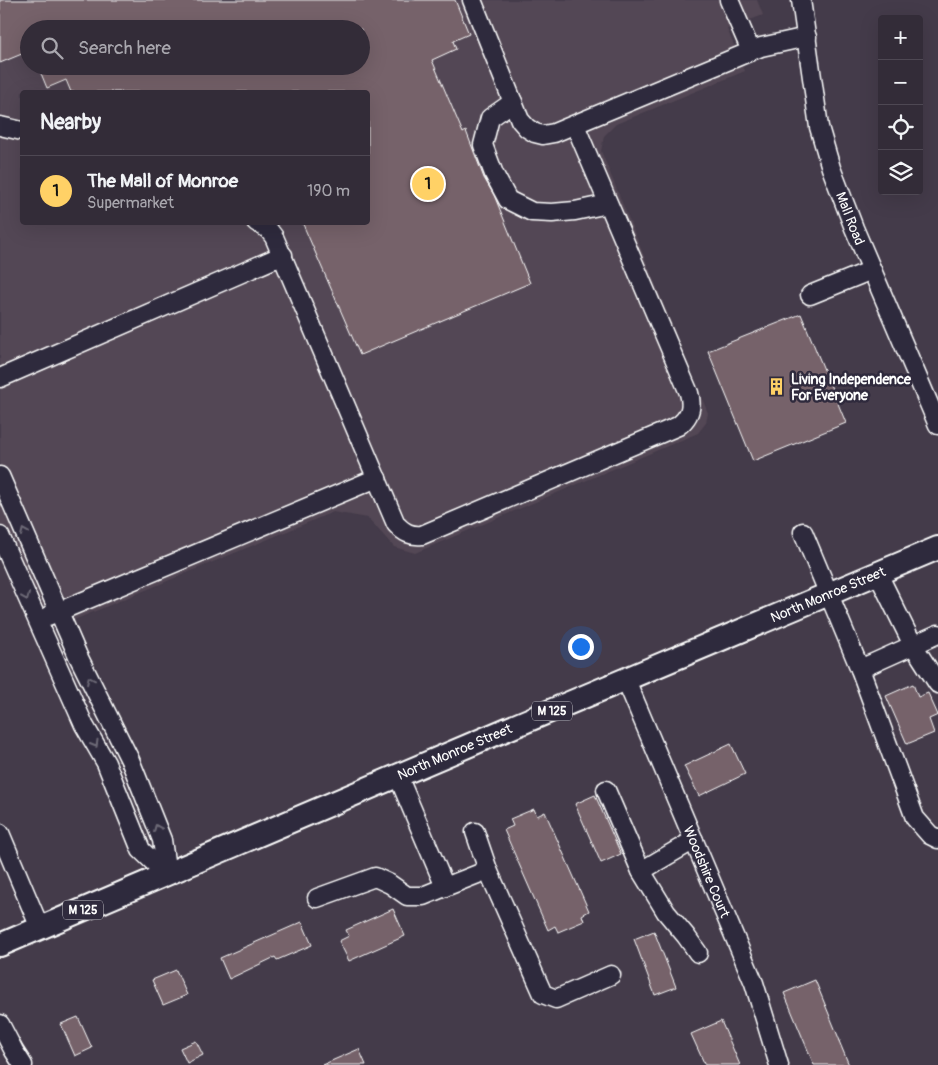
<!DOCTYPE html>
<html lang="en">
<head>
<meta charset="utf-8">
<style>
	body { margin:0; font-family:Pangolin,sans-serif; background:#3b3440; color:#f1f3f6 }
	.controls { position:absolute; right:15px; top:15px; display:grid; overflow:hidden; border-radius:5px; box-shadow:0 5px 20px #0002 }
	.controls button { width:45px; height:45px; display:grid; place-items:center; padding:0; border:0; border-bottom:1px solid #4e4853; background:#332c38; color:#f1f3f6; font:25px sans-serif }
	.you { position:absolute; left:580px; top:646px; width:18px; height:18px; margin:-12px; border:4px solid #fff; border-radius:50%; background:#1a73e8; box-shadow:0 0 0 8px #1a73e833 }
	.badge { display:grid; place-items:center; width:32px; height:32px; border-radius:50%; background:#ffd166; color:#111; font-size:16px; font-weight:700 }
	.pin { position:absolute; translate:-50% -50%; border:2px solid #fff; box-shadow:0 1px 5px #0006 }
	.list { margin:0; padding:0; list-style:none }
	h2 { display:flex; justify-content:space-between; align-items:center; height:65px; margin:0; padding:0 20px; font-size:21px }
	h2 small { font-size:16px; font-weight:400; color:#a9a7ae }
	.list li { display:grid; grid-template-columns:32px 1fr auto; gap:15px; align-items:center; box-sizing:border-box; height:70px; padding:0 20px; border-top:1px solid #4e4853 }
	.list b { display:block; font-size:19px; white-space:nowrap }
	.list p { margin:0; font-size:16px; white-space:nowrap; color:#a9a7ae }
	.list em { font-size:16px; font-style:normal; color:#a9a7ae }
	.icon { flex:none; width:28px; height:28px; fill:none; stroke:currentColor; stroke-width:2; stroke-linecap:round; stroke-linejoin:round }
	.map { position:relative; flex:none; width:938px; height:1065px; overflow:hidden }
	.search { position:absolute; background:#332c38; box-shadow:0 5px 20px #0002; left:20px; top:20px; width:350px; height:55px; display:flex; align-items:center; gap:12px; box-sizing:border-box; padding:0 18px; border-radius:28px; color:#a9a7ae; font-size:19px }
	.panel { position:absolute; background:#332c38; box-shadow:0 5px 20px #0002; left:20px; top:90px; width:350px; height:135px; border-radius:5px }
	.map>svg:first-child { display:block }
	.built { fill:#534754; fill-rule:evenodd }
	.building { fill:#76626a; stroke:#fff }
	.lines { fill:none; stroke-linecap:round; stroke-linejoin:round }
	.minor-casing { stroke:#fff; stroke-width:21 }
	.major-casing { stroke:#fff; stroke-width:26 }
	.minor { stroke:#2f2a3d; stroke-width:18 }
	.major { stroke:#2f2a3d; stroke-width:22 }
	.oneway { stroke:#6d6a77 }
	.labels { text-anchor:middle; stroke-width:5; stroke-linejoin:round; paint-order:stroke }
	.shield { fill:#2f2a3d; stroke:#c1bfc5; stroke-width:1 }
	.shield-label { font-size:12px; font-weight:bold; fill:#fff }
	.street-label { font-size:14px; fill:#fff; stroke:#2f2a3d }
	.poi-label { font-size:14px; font-weight:bold; fill:#fff; stroke:#2f2a3d; text-anchor:start }
</style>
</head>
<body>
<div class="map">
<svg width="938" height="1065" viewBox="0 0 938 1065">
	<rect width="100%" height="100%" fill="#443b4a"/>
	<filter id="ink" filterUnits="userSpaceOnUse"><feTurbulence type="fractalNoise" baseFrequency=".02" numOctaves="2"/><feDisplacementMap in="SourceGraphic" scale="10" xChannelSelector="R" yChannelSelector="G"/><feConvolveMatrix kernelMatrix="1 2 1 2 8 2 1 2 1" color-interpolation-filters="sRGB"/></filter>
	<g filter="url(#ink)">
		<path class="built" d="M0,0h757l6,15 -36,14 18,42 -129,53 -12,12 -3,15 107,262 -2,10 -8,10 -283,120 -21,-6 -26,-29 -35,-6 -300,125 -33,-77zM29,29h332v37h-332zM22,92h346v130h-346z"/>
		<path class="building" d="M0,0h455l14,34 -16,7 3,8 -24,11 31,73 3,-2 18,47 10,17 36,88 -170,72 -58,-133h66v-130h-297l-5,-12 -19,8 -9,-22h323v-37h-332v22l-29,12z
			M801,314l45,109 -93,38 -45,-110z
			M913,684l5,13 10,-4 10,22 -9,4 5,14 -27,11 -21,-48z
			M731,744l14,30 -46,22 -15,-30z
			M595,795l26,59 -20,9 -26,-59z
			M534,809l3,7 8,-4 44,99 -7,4 2,6 -26,11 -3,-6 -7,4 -44,-100 9,-4 -3,-7z
			M393,909l12,27 -56,25 -10,-20 10,-5 -3,-6z
			M302,922l10,23 -35,15 -2,-3 -46,22 -9,-21z
			M654,931l22,56 -21,8 -21,-56z
			M176,970l11,25 -24,10 -11,-25z
			M815,980l25,61h-1l10,24h-35l-30,-72z
			M78,1017l14,31 -17,8 -14,-32z
			M721,1021l19,44h-35l-14,-31z
			M196,1041l7,14 -16,8 -7,-15z
			M359,1049l7,16h-44z"/>
		<g class="lines">
			<defs>
				<g id="minor">
					<path d="M472,0l48,120 7,8 8,5 8,2 11,-2 207,-86 46,-10"/>
					<path d="M729,0l22,51"/>
					<path id="s1" d="M801,0l18,127 12,41 23,60 84,197"/>
					<path d="M513,102l-23,16 -7,27 11,29 14,26 24,12 20,1 23,-2 33,-7"/>
					<path d="M0,126l22,5"/>
					<path d="M256,222l12,7 6,8 122,287c8,9 15,12 26,11l256,-109c12,-9 15,-19 11,-33l-114,-268"/>
					<path d="M810,295l62,-25"/>
					<path d="M0,378l283,-123"/>
					<path d="M0,476l78,180 52,104 32,80 5,35"/>
					<path d="M803,532l57,137 78,-35"/>
					<path d="M0,536l84,189 22,38 35,87 26,25"/>
					<path d="M878,574l35,71 25,39"/>
					<path d="M48,616l329,-138"/>
					<path d="M860,669l55,149 15,17 8,4"/>
					<path id="s2" d="M626,680l128,303 25,82"/>
					<path d="M398,776l47,111 43,-17"/>
					<path d="M606,790l35,81"/>
					<path d="M475,832l13,38 55,124 13,5 55,-24"/>
					<path d="M0,833l40,95"/>
					<path d="M694,840l-53,31 25,41 20,24 12,17"/>
					<path d="M317,898l58,-21 15,7 17,12h16l22,-9"/>
					<path d="M0,1024l14,27 9,14"/>
				</g>
				<g id="major">
					<path id="s3" d="M0,945l505,-215 433,-182"/>
				</g>
			</defs>
			<use href="#minor" class="minor-casing"/>
			<use href="#major" class="major-casing"/>
			<use href="#minor" class="minor"/>
			<use href="#major" class="major"/>
		</g>
		<defs><path id="oneway-chevron" d="M-2-3.5L2.5 0L-2 3.5" fill="none" stroke-width="1.6" stroke-linecap="round" stroke-linejoin="round" transform="scale(1.25)"/></defs>
		<g class="oneway">
			<use href="#oneway-chevron" transform="translate(24 532) rotate(-113)"/>
			<use href="#oneway-chevron" transform="translate(26 597) rotate(67)"/>
			<use href="#oneway-chevron" transform="translate(90 680) rotate(-116)"/>
			<use href="#oneway-chevron" transform="translate(95 744) rotate(60)"/>
			<use href="#oneway-chevron" transform="translate(157 828) rotate(-112)"/>
		</g>
	</g>
	<defs>
		<symbol id="building-bare" viewBox="-9 -9 18 18"><path d="M-4-6H4V6H1V3H-1V6H-4ZM-2.5-4.3h1.7v1.8h-1.7ZM.8-4.3h1.7v1.8H.8ZM-2.5-1h1.7V.8h-1.7ZM.8-1h1.7V.8H.8Z" fill="#ffd166" stroke="#2f2a3d" stroke-width="2.5" paint-order="stroke"/></symbol>
	</defs>
	<g fill-rule="evenodd">
		<use href="#building-bare" x="764" y="374" width="25" height="25"/>
	</g>
	<g class="labels">
		<g class="shield">
			<rect x="532" y="701.5" width="40" height="19" rx="4"/>
			<rect x="63" y="900.5" width="40" height="19" rx="4"/>
		</g>
		<g class="shield-label">
			<text x="552" y="715">M 125</text>
			<text x="83" y="914">M 125</text>
		</g>
		<g class="street-label">
			<text dy="5" stroke="none"><textPath href="#s1" startOffset="225">Mall Road</textPath></text>
			<text dy="5" stroke="none"><textPath href="#s3" startOffset="899">North Monroe Street</textPath></text>
			<text dy="5" stroke="none"><textPath href="#s3" startOffset="494">North Monroe Street</textPath></text>
			<text dy="5" stroke="none"><textPath href="#s2" startOffset="208">Woodshire Court</textPath></text>
		</g>
		<g class="poi-label">
			<text x="791" y="384">Living Independence<tspan x="791" dy="16">For Everyone</tspan></text>
		</g>
	</g>
</svg>
<div class="controls">
<button>+</button>
<button>−</button>
<button><svg class="icon" aria-label="locate" viewBox="0 0 24 24"><circle cx="12" cy="12" r="6"/><path d="M12 2v4M12 18v4M2 12h4M18 12h4"/></svg></button>
<button><svg class="icon" aria-label="layers" viewBox="0 0 24 24"><path d="M12 4l9 5-9 5-9-5zM3 14l9 5 9-5"/></svg></button>
</div>
<div class="you"></div>
<div class="pin badge" style="left:428px;top:184px">1</div>
<div class="search"><svg class="icon" aria-label="search" viewBox="0 0 24 24"><circle cx="10" cy="10" r="6"/><path d="M15 15l6 6"/></svg>Search here</div>
<section class="panel">
<h2>Nearby<small></small></h2>
<ul class="list">
<li><span class="badge">1</span><div><b>The Mall of Monroe</b><p>Supermarket</p></div><em>190 m</em></li>
</ul>
</section>
</div>
</body>
</html>
